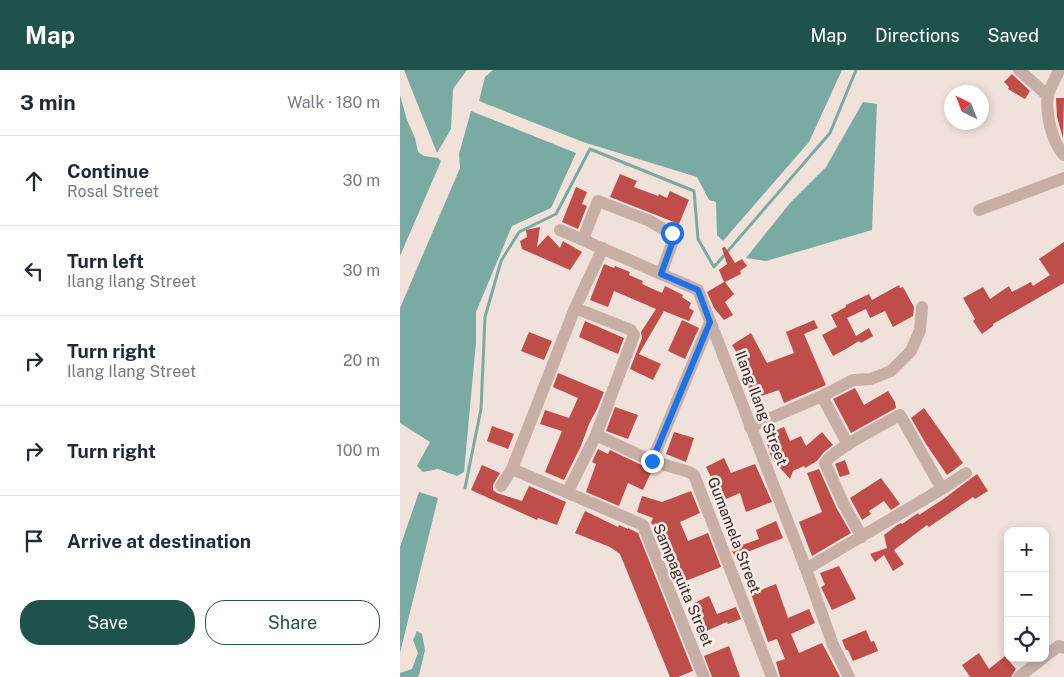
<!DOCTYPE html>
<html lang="en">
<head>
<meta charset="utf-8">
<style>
	body { margin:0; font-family:"Public Sans",sans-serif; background:#f6f6f7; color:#1f2937 }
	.controls { position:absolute; right:15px; bottom:15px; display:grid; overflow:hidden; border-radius:10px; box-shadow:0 2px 8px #0003 }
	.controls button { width:45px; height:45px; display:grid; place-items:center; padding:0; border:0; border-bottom:1px solid #e0e1e3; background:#fff; color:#1f2937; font:25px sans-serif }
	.compass { position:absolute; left:544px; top:15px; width:45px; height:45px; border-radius:50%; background:#fff; box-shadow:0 2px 8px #0003; rotate:317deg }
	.stop { position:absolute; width:15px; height:15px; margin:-11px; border:4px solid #1a73e8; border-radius:50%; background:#fff }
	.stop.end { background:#1a73e8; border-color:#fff; box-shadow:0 1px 5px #0008 }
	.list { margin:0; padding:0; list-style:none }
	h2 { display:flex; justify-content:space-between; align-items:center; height:65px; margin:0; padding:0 20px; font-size:21px }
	h2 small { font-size:16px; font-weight:400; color:#747a83 }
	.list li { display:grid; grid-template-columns:32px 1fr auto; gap:15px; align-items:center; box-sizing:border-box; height:90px; padding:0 20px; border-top:1px solid #e0e1e3 }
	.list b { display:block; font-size:19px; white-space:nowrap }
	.list p { margin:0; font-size:16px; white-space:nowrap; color:#747a83 }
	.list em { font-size:16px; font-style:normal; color:#747a83 }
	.actions { display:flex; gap:10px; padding:15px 20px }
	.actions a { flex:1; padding:11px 0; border:1px solid #1f524b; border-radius:20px; text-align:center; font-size:18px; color:#1f524b }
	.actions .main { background:#1f524b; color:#fff }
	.icon { flex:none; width:28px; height:28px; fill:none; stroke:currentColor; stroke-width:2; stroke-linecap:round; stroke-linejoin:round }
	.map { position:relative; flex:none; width:664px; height:607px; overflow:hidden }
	header { display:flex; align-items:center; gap:30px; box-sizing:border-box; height:70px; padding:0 25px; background:#1f524b; color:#fff }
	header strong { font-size:24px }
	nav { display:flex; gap:28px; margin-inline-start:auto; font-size:18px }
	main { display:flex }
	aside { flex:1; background:#fff }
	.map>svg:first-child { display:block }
	.water { fill:#7aaba3 }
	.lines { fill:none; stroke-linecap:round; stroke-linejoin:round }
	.stream { stroke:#7aaba3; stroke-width:3 }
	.building { fill:#bf4d49 }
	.minor { stroke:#c7afa6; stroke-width:12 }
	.route { stroke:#1a73e8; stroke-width:6 }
	.labels { text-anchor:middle; stroke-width:5; stroke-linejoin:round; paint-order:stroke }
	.street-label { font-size:15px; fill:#332827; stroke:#f8ece6 }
</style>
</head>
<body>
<header>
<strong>Map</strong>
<nav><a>Map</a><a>Directions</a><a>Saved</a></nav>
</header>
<main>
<aside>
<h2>3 min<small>Walk · 180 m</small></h2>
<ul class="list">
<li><svg class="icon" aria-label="ahead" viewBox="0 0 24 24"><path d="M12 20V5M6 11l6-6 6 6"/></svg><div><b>Continue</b><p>Rosal Street</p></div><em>30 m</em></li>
<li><svg class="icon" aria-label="left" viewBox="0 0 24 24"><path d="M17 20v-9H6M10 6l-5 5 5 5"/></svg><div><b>Turn left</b><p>Ilang Ilang Street</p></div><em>30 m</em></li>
<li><svg class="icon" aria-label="right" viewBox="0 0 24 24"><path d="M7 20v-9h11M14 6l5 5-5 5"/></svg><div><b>Turn right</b><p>Ilang Ilang Street</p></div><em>20 m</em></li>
<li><svg class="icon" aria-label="right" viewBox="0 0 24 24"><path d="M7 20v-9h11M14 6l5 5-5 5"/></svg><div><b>Turn right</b></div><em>100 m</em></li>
<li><svg class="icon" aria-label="arrive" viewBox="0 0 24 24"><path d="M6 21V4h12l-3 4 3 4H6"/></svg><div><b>Arrive at destination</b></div></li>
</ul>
<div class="actions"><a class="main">Save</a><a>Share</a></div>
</aside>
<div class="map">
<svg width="664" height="607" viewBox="0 0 664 607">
	<rect width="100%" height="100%" fill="#f0e1da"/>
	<path class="water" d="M4,0h63l-14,19 -2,40 -14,24z
		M93,0h349l-33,72 -86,99 -6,-6 -1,-33 -7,-2 -12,-23 -114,-35 -104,-41 6,-24z
		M0,25l7,25 8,18 3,14 6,4 14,2 3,3 -41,95z
		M463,32l14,2 -5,126 -106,31 -20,-3 44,-55 36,-36z
		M71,41l105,42 -25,55 -39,18 -36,86v30l-12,130 -7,4 -19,-7 -15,3 -6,-6 13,-24 -30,-19v-115l60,-140 -1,-14z
		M19,422l19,6 -38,155v-106z
		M17,561l5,3 3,16 -6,25 -1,2h-18v-4l12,-4 6,-16 -5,-13z"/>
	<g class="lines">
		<path class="stream" d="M65,418l16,-79 4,-92 16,-56 18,-29 37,-18 34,-65 104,42 4,48 16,28 116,-134 26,-63"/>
	</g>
	<path class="building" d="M612,4l18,17 -5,8 -17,-10 1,-2 -5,-5z
		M656,28h8l-1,40 -6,-21z
		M220,104l17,7 -3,6 24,9 1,-2 8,4 3,-7 19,9 -10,24 -69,-27z
		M176,117l11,5 -5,12 5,2 -9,23 -16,-7z
		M140,157l-3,20 11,-12 12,13 3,-7 19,11 -12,18 -48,-21 -2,-8 7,-4 -1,-7z
		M664,172v41l-71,41v2l-11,8 -9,-13 2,-2 -12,-21 20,-11 7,12 19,-13 3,6 19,-10 2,4 17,-11 -11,-16z
		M325,177l10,16 7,-4 5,7 -7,5 1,3 -16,8 9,12 -9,8 8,13 -9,5 -10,-12 -7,-16 17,-10 -5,-12 8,-6 -5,-16z
		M204,194l10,4 1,-2 15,6 -1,3 14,6 -1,3 20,9 3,-7 18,9 -1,2 9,6 -2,5 5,3 -5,10 -25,-10 -25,43 22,10 -8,16 -23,-11 12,-31 -1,-6 15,-23 -42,-18 -6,16 -18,-7z
		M499,215l1,3 3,-1 11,20 -1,9 -20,11 -8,-16 -15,7 -4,-9 -19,9 9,18 13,-8 4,8 -12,7 -3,-3 1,1 -13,8 -13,7 -11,-21 15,-8 -6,-12 15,-8v-2l23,-11 3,6z
		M282,250l17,8 -14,31 -17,-8z
		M414,250l4,8 -14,6 22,51 -42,18 -5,-13 -27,9 -10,-32 3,-1 -13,-21 19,-12 16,30 27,-10 -8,-21z
		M185,251l39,17 -6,16 -39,-17z
		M129,262l23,9 -8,19 -23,-9z
		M158,303l46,19 -7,17 -8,15 -8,22 -17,34 -19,-8 17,-41 -22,-7 5,-14 24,8 9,-20 -25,-11z
		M455,318l9,17 24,-14 7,11 1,6 -45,25 -18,-34z
		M215,337l23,8 -10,24 -22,-8z
		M524,338l39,55 -16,12 -21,-31 -15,-26z
		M92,356l22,8 -6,15 -21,-8z
		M384,357l6,14 11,-5 5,10 16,-14 11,13 -9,7 -7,9 -12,7 -1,-2 -11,5 -3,8 -18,-20 -5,-15 6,-3 -3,-8z
		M274,362l20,6 -8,24 -20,-8z
		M198,379l10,5 2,-4 42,20 -9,20 -15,-7 -9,23 -33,-14 10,-28 -4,-2z
		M324,388l7,15 24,-9 17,38 -26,10 -6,-19 -21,9 -9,-20 3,-1 -7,-14z
		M445,390l5,14 -10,3 -5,-13z
		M82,395l18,8 -7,12v5l4,3 25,8 7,-15 37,16 -9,23 -19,-7 -1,2 -66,-30z
		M419,399l18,40 14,24 -39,23 -13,-34 23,-10 -15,-39z
		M577,404l11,17 -13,8 -2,-2 -44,30 -2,-2 -33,25 10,14 -11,7 -9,-16 -9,7 -5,-8 17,-6 -3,-13 13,-10 4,-2 1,1 16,-11 1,2 23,-15z
		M481,408l19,26 -9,6 -7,-9 -15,10 2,3 -9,6 -12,-22z
		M291,421l9,22 -20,9 8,19 20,-8 13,34 -38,15 -10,-27 -4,1 -6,-16 3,-1 -15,-16 2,-5 -16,-6 5,-16 20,6z
		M185,441l33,16 1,-2 9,4v-1l10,5 55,138 -15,6h-8l-50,-123 -10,-7 -35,-14z
		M376,451l7,17 -48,19 -4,-8 28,-10 -3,-9z
		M439,496l17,33 -24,11 -11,-23 4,-2 -5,-12z
		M376,514l12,34 21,-9 6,14 -24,11 8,19 23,-10 18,34h-60l-4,-15 9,-3 -8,-20 -9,3 -17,-48z
		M309,526l8,18 19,-7 5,12 -13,5 -1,-2 -23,10 -12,-28z
		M466,560l5,12 3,-1 4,10 -25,10 -5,-11h-2l-4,-10z
		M329,576l11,31h-28l-8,-21z
		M579,583l10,16 16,-13 11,13 -5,8h-41l-8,-12z"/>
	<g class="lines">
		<path class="minor" d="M619,0l29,26
			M659,0c-3,8 -9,17 -11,25 -3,18 4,47 16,60
			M579,140l85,-32
			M160,160l138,60 108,279 27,76 16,32
			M183,169l15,-38 52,20 23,14 1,3 -13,36
			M422,326l26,49
			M350,357l72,-31 31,-16 18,-1 20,-8 20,-20 9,-21 2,-23
			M196,365l56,26 37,11 5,3 78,202
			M252,391l58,-139
			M112,399l131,56 61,152
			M101,416l11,-17 63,-161 28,-60
			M167,423l29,-58 38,-100 -3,-5 -56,-22
			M462,467l-18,-32 -19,-42c10,-15 57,-38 75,-48l42,74
			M406,499l136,-80 24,-16
			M645,586l14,-10 5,2
			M619,607l24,-19"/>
	</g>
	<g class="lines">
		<path class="route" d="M252,391l58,-139 -12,-32 -37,-16 13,-36 -2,-5"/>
	</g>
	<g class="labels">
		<g class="street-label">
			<text transform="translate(361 338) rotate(69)" y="5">Ilang Ilang Street</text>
			<text transform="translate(334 465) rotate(69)" y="5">Gumamela Street</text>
			<text transform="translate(283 515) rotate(67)" y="5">Sampaguita Street</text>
		</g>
	</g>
</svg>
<div class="controls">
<button>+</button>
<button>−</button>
<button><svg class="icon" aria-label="locate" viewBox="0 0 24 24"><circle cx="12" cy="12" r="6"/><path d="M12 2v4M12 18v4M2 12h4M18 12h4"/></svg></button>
</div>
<svg class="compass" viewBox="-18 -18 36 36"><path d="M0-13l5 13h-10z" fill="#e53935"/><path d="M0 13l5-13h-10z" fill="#747a83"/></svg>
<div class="stop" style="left:272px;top:163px"></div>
<div class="stop end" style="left:252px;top:391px"></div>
</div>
</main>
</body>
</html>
